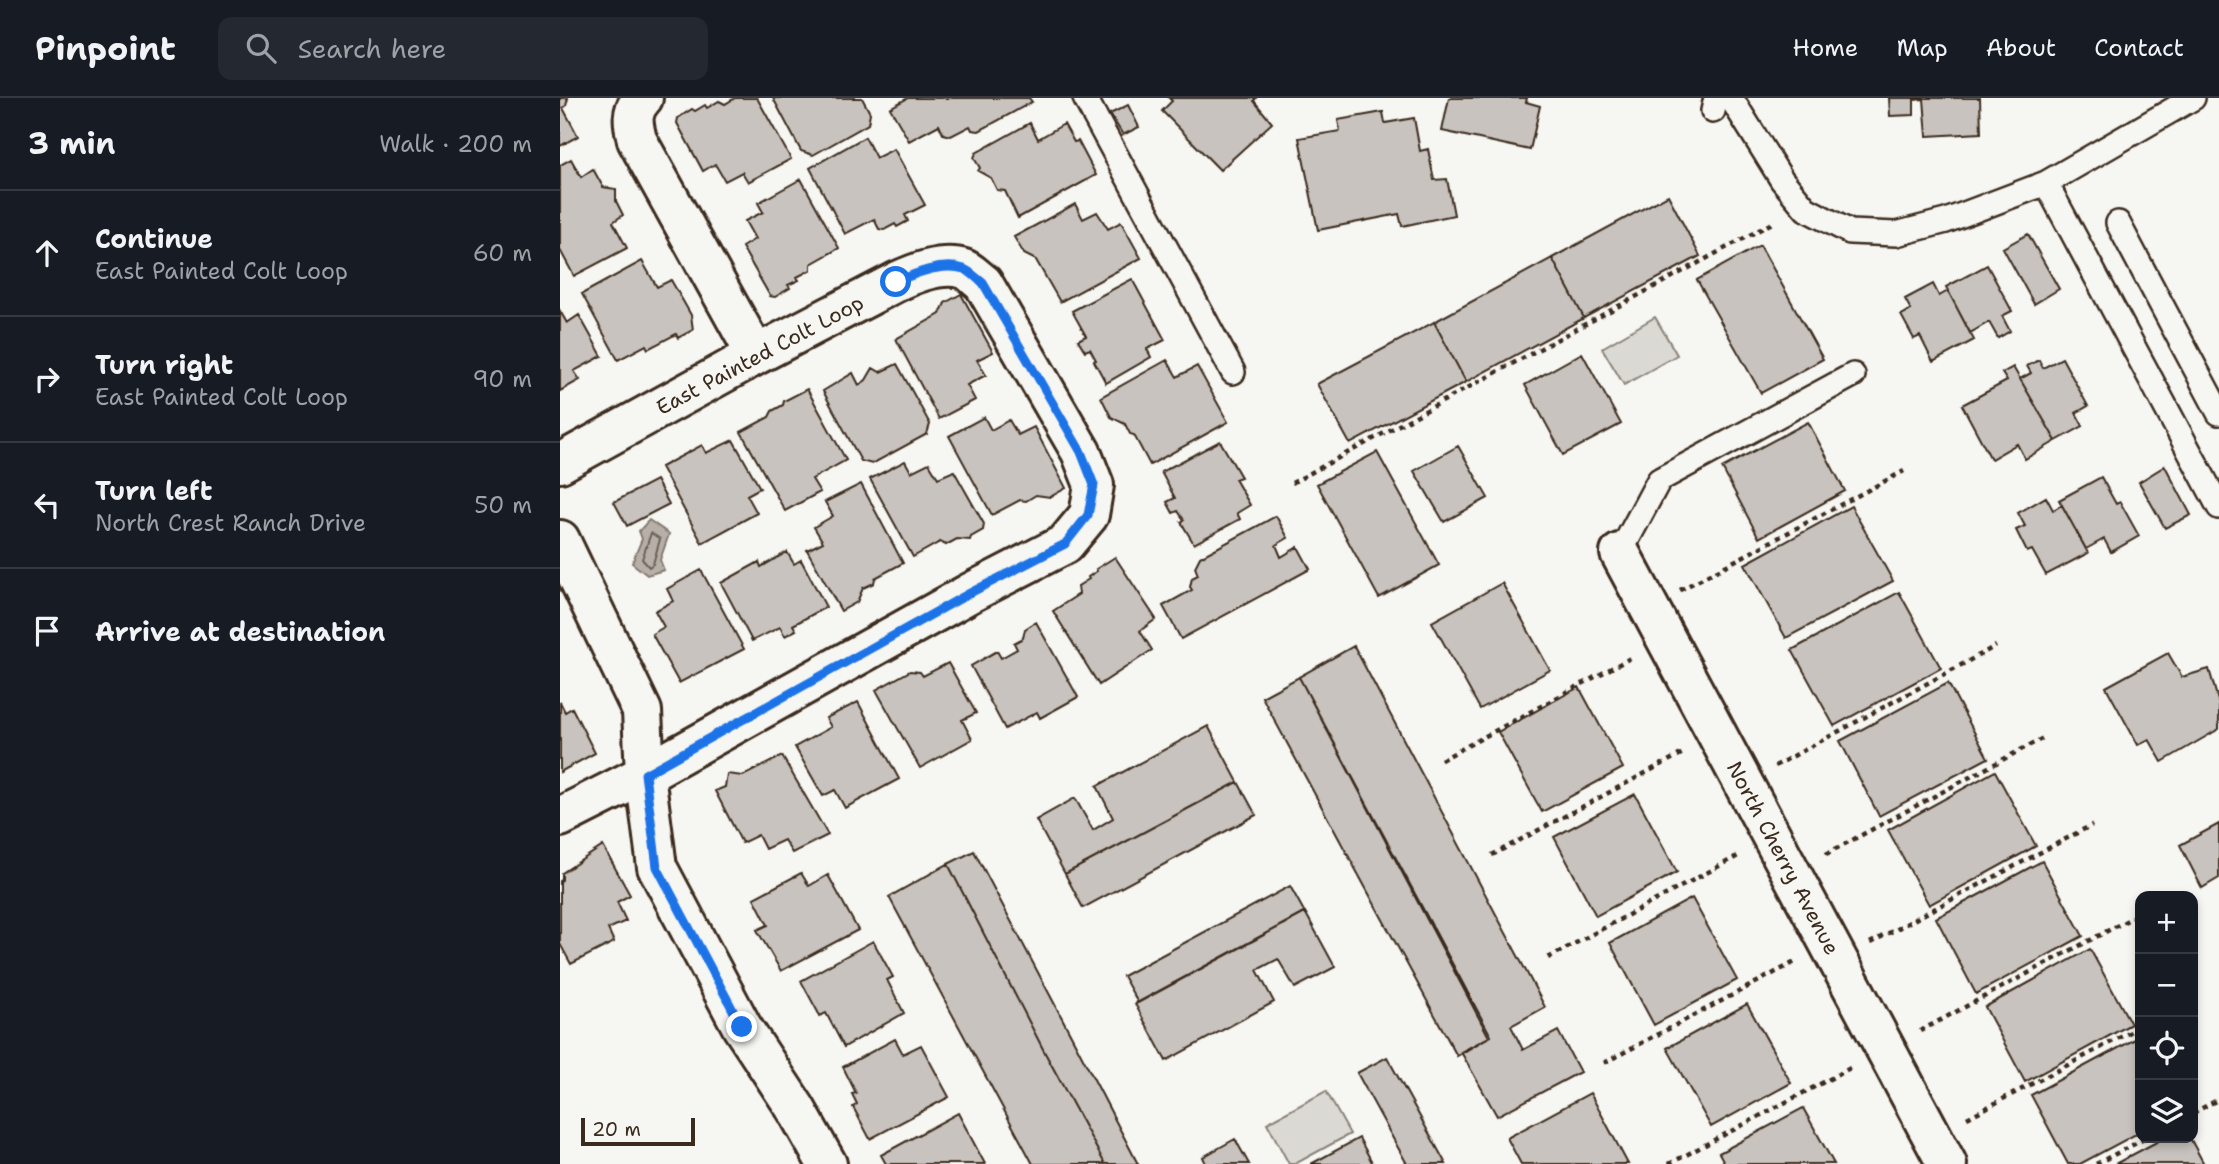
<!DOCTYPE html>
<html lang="en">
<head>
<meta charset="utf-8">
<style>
	body { margin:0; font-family:"Shantell Sans",sans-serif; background:#242831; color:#f1f3f6 }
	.controls { position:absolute; right:21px; bottom:21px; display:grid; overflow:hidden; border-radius:14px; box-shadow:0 4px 10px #0003 }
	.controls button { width:63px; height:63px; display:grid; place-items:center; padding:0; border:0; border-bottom:2px solid #363941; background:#171b24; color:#f1f3f6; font:35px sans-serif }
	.scale { position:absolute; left:21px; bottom:18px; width:114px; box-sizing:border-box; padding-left:7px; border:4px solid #3b2a1e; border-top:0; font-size:19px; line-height:24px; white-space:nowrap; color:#3b2a1e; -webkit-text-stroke:5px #f6f6f2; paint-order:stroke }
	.stop { position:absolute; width:21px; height:21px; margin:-16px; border:5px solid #1a73e8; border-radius:50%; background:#fff }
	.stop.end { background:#1a73e8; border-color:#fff; box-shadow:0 2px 7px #0008 }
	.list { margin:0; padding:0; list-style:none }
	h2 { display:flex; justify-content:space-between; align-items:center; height:91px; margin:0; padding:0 28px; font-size:30px }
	h2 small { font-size:23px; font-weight:400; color:#9ea1a6 }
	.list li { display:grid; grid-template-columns:46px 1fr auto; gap:21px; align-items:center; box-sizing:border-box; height:126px; padding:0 28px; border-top:2px solid #363941 }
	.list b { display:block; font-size:26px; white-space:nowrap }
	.list p { margin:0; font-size:23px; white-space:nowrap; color:#9ea1a6 }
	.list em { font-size:23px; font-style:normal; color:#9ea1a6 }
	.icon { flex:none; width:38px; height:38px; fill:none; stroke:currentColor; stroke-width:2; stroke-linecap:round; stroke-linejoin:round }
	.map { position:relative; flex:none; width:1659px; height:1066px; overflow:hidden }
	header { display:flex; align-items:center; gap:42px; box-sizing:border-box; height:98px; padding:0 35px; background:#171b24; border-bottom:2px solid #363941 }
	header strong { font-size:33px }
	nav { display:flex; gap:38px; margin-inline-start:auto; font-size:24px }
	.search { width:490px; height:63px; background:#242831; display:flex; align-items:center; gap:18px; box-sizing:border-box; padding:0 24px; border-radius:14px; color:#9ea1a6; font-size:26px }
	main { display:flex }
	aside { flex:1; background:#171b24 }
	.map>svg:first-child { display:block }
	.green { fill:#dad9d3; stroke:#8a8278; stroke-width:2 }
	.water { fill:#b6b0a9; stroke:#857a71; stroke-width:2 }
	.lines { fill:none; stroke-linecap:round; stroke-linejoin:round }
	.shore { stroke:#6c6056; stroke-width:2 }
	.building { fill:#c8c3be; stroke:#3b2a1e; stroke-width:2 }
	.service-casing { stroke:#3b2a1e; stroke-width:28 }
	.minor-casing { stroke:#3b2a1e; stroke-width:44 }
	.path { stroke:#3b2a1e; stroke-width:4.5; stroke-dasharray:5 5; stroke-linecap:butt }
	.service { stroke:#f6f6f2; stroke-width:23 }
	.minor { stroke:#f6f6f2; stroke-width:38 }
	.route { stroke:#1a73e8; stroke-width:9 }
	.labels { text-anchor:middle; stroke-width:6; stroke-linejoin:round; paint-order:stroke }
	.street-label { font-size:21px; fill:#3b2a1e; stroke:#f6f6f2 }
</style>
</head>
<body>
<header>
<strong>Pinpoint</strong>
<div class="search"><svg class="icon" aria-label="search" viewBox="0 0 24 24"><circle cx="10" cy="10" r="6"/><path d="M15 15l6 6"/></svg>Search here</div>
<nav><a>Home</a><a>Map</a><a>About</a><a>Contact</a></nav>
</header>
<main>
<aside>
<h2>3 min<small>Walk · 200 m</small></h2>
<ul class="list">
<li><svg class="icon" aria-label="ahead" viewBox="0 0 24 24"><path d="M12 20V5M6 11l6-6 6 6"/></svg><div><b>Continue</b><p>East Painted Colt Loop</p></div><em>60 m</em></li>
<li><svg class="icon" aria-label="right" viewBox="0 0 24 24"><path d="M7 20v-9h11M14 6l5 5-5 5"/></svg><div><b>Turn right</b><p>East Painted Colt Loop</p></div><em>90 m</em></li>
<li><svg class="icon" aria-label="left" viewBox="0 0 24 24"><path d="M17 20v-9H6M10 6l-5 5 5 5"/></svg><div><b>Turn left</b><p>North Crest Ranch Drive</p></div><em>50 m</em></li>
<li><svg class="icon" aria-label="arrive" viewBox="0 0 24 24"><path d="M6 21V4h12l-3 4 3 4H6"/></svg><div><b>Arrive at destination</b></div></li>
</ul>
</aside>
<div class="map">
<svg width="1659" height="1066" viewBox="0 0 1659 1066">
	<rect width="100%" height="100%" fill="#f6f6f2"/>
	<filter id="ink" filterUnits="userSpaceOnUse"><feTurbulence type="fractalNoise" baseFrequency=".0143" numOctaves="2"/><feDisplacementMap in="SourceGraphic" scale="14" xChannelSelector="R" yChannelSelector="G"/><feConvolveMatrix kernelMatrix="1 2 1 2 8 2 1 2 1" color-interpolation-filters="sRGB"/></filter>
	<g filter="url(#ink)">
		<path class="green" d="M1095,219l22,38 -53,30 -22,-37z
			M766,993l24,43 -55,30h-6l-22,-41z"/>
		<path class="water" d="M89,422l20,14 -9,26 4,10 -17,5 -15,-12 10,-24 -3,-8z"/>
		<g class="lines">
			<path class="shore" d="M91,435l9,6 -7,25 -4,3 -7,-8z"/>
		</g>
		<path class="building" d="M0,0h8l-2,8 -3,2 15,28 -18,10z
			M175,0h22l34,61 -43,23 -6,-10 -17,9 -10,-17 -12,7 -26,-48 1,-5 14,-9 3,2 10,-6 2,3 12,-7 6,3z
			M213,0h89l8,15 -2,11 -55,31 -12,-4z
			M348,0h121l3,4 -53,29 -7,-1 -2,-4 -19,10 -8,-2 -4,-9 -30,16 -19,-33z
			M609,0h87l-2,3 18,22 -52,47 -58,-59 10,-10z
			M889,0h78l-1,4 14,4 -10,44 -88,-19z
			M1329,0h91l1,35 -54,3 -3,-37 -10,1v15l-24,1z
			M568,7l11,22 -16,8 -13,-21z
			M823,14l2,11 29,-5 6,33 8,-2 6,31 13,-1 7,36 -52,11 -3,-12 -81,16 -19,-92 41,-7 -2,-11z
			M470,25l8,16 26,-15 10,18 4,-1 18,34 -78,43 -13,-27 -8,-1 -6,-12 -13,-7 2,-3 -6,-10 2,-5z
			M305,39l11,21 18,-9 31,56 -20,10 3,6 -11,6 -2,-3 -11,6 -5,-1 -5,-10 -29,15 -35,-66z
			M11,61l10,18 12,-8 10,18 13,2v12l7,14 -10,7 14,26 -53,28 -14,-26v-85z
			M241,81l38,69 -28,16v6l-14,7 2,3 -11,5 2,3 -15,9 -5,-1 -28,-49 13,-8 -10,-18 18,-9 -5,-9z
			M1108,97l32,61 -116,62 -32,-60z
			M515,106l8,15 14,-7 11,17 13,-7 20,36 -81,44 -24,-42 -12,-6 -10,-17z
			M1468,136l31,55 -25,15 -31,-56z
			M1200,147l63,114 -62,34 -64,-113z
			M992,160l32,60 -118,64 -32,-60z
			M82,163l15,26 14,-7 20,35 2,15 -15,8 -2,-4 -28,15 -2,-4 -28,15 -36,-66z
			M1427,167l25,46 -10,5 8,15 -12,7 -9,-16 -19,11 -24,-46z
			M572,181l33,61 -18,9 4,8 -45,26 -12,-22 2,-1 -6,-11 -5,2 -7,-11 8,-4 -14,-25z
			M1373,186l6,12 9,-5 26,49 -41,22 -13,-26 -6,3 -13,-24 10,-5 -6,-11z
			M401,196l32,58 -16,8 9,15 -19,10 8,15 -36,19 -43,-80 44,-25 5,-11z
			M0,213l7,12 12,-8 23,41 -28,15 6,9 -20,11z
			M874,224l32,60 -116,62 -33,-60z
			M1022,255l39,71 -58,31 -38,-70z
			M1502,260l26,48 -12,7 7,13 -27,15 -36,-62 11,-6 -4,-7 12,-6 4,8z
			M607,262l10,17 20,-11 31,56 -78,43 -16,-30 -4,-1 -5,-10 -14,-7 -10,-20z
			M337,266l33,60 -3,10 -55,30 -11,-3 -38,-70 30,-18 6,12 7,-5 7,-12 7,4z
			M1453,269l43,74 -31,18 -8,-15 -26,15 -29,-54 45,-24 -5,-8z
			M247,291l39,71 -34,19 8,13 -35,19 -44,-79 28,-15 3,-6 11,-6 1,-4z
			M424,319l7,13 18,-10 9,15 16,-8 32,61 -16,9 -14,-2 -10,6 -6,-1 -28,15 -43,-79z
			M1248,324l37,69 -86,47 -37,-70z
			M173,342l27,48 -13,7 10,18 -55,30 -41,-76 41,-22 4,8z
			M660,343l21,36 -6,2 15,26 -13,8 3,6 -46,25 -13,-22 3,-2 -6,-9 -5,2 -6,-11 8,-4 -14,-26z
			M898,348l30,52 -44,24 -30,-51z
			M817,354l62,113 -60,33 -62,-114z
			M345,363l6,11 18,-9 9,15 16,-7 30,53 -1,6 -12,7 -1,3 -13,-1 -11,6 -6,-3 -27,15 -43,-78z
			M1605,368l26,49 -26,13 -26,-46z
			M1541,379l15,27 4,-2 19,34 -28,16 -7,-13 -18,10 -27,-49z
			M96,382l13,24 -42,22 -13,-24z
			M301,386l42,79 -28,15 -1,5 -11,5 -6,14 -16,9 -34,-61 16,-8 -9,-15 19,-11 -8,-14z
			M1486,399l7,13 9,-5 26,48 -42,22 -14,-25 -5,2 -11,-22 9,-4 -7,-13z
			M1291,408l42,75 -107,57 -41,-74z
			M716,418l12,22 -12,7 5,12 17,-10 12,22 -129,70 -18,-33 29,-16 -2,-3 2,-9 6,-3 -3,-8 5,-10z
			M227,454l7,12 7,-4 25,47 -33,18 3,5 -11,6 -5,-9 -28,14 -31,-58 38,-21 2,5z
			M555,459l41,62 -16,12 12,19 -53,35 -46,-74 26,-17 -1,-8 11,-7 -1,-2 9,-6 -1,-2z
			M141,472l43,79 -65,34 -27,-49 12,-7 -9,-16 18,-10 -6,-12z
			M942,485l48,87 -70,39 -48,-87z
			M1339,494l42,76 -107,58 -42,-76z
			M476,524l42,75 -38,21 -3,-6 -32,17 -34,-63 26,-15 4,7 16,-9 -3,-6 9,-5 2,-9z
			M794,548l191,361 -34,19 12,24 35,-19 22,41 -83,44 -36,-64 30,-16 -192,-359z
			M1608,555l14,24 27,-8 10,35v25l-57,33 -13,-23 -11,6 -32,-58z
			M388,565l28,50 -14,7 10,19 -52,29 -44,-78 34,-19 10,1 3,4z
			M739,579l190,360 -32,19 -195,-359z
			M1388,585l40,75 -109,58 -39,-75z
			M1019,589l44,81 -81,44 -44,-80z
			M0,604l5,10 7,-4 23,45 -35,19z
			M298,604l41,77 -54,29 -10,-18 -12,6 -28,-49 36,-20 -5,-9z
			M648,628l30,56 -173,92 -29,-54 39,-22 18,32 20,-12 -16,-32z
			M222,658l46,79 -36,18 -8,-13 -19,9 -7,-14 -16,8 -27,-52 10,-4 2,-13 16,2z
			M1435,673l41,75 -107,59 -41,-75z
			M678,684l18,33 -173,93 -18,-34z
			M1075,696l42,78 -81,44 -42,-79z
			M1659,726v54l-17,10 -22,-43z
			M43,748l27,49 -13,7 9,19 -18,8 6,13 -43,22 -11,-20v-63l2,-1v-7z
			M414,753l98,186 66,127h-33l-61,-113 -96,-187z
			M1482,763l41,75 -107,58 -40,-76z
			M388,766l96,187 61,113h-72l-144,-267z
			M241,775l8,13 19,-11 30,55 -77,41 -24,-41 11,-5 -14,-27z
			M730,788l15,27 -167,90 -15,-27z
			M1132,800l45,82 -83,45 -44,-82z
			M745,814l30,55 -40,21 -17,-29 -21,11 17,32 -108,59 -31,-57z
			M313,843l20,36 -6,3 17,33 -60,34 -18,-34 -6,3 -19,-35z
			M1530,851l41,75 -106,58 -40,-75z
			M1187,906l44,79 -80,44 -44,-79z
			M1577,940l3,7v87l-60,32h-12l-37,-69z
			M335,941l8,15 18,-9 28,52 -79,42 -17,-32 4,-3 -5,-10 4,-1 -13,-26z
			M827,959l59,107h-39l-50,-91z
			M1030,995l38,71h-107l-14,-26z
			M1243,1010l31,56h-109l-6,-11z
			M398,1015l27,51h-99l-5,-9z
			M799,1040l14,26h-62z
			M1604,1040h26l14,26h-89z
			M675,1041l14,25h-43l-3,-7z"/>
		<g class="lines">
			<defs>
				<path id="service" d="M525,0l148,274
					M1171,0l51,82 24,29 44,23 46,2 50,-13 100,-38
					M1633,0l-147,85 173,324
					M1153,13l3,-13
					M1558,125l101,190
					M1060,455l39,-73 194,-105"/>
				<path id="minor" d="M83,0c-13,13 -10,26 -6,42l119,215
					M0,365l196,-108 140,-73c19,-9 46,-20 68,-13 6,2 13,10 19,14l98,169 13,33 -5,30 -24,29 -95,49 -325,181 -85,43
					M0,442l82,171 3,63 12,93 85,160 54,82 31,55
					M1060,455l327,611"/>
			</defs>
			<use href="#service" class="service-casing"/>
			<use href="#minor" class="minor-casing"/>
			<path class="path" d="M732,385l480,-260
				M1120,492l224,-119
				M881,662l193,-104
				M1215,668l221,-120
				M1266,756l219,-117
				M932,757l191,-102
				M1310,845l222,-118
				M988,860l190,-102
				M1360,933l219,-117
				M1044,965l191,-101
				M1633,1015l26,-14
				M1407,1020l173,-91
				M1109,1066l185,-98
				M1536,1066l50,-26"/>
			<use href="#service" class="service"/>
			<use href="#minor" class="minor"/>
		</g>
	</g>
	<g class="lines" filter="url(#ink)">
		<path class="route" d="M182,929l-85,-160 -12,-93 325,-181 95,-49 23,-29 6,-30 -13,-33 -98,-169c-6,-4 -13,-12 -19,-14 -22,-7 -49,4 -68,13"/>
	</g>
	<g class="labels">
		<g class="street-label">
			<text transform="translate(200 257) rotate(-28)" y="7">East Painted Colt Loop</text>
			<text transform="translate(1223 760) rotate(62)" y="7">North Cherry Avenue</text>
		</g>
	</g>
</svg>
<div class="controls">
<button>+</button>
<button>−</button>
<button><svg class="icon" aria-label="locate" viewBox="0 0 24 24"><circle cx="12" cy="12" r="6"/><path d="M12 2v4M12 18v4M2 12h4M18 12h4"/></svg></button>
<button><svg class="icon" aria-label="layers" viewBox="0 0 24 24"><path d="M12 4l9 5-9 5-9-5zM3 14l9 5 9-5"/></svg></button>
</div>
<div class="scale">20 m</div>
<div class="stop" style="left:336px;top:184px"></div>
<div class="stop end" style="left:182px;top:929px"></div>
</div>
</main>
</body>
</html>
